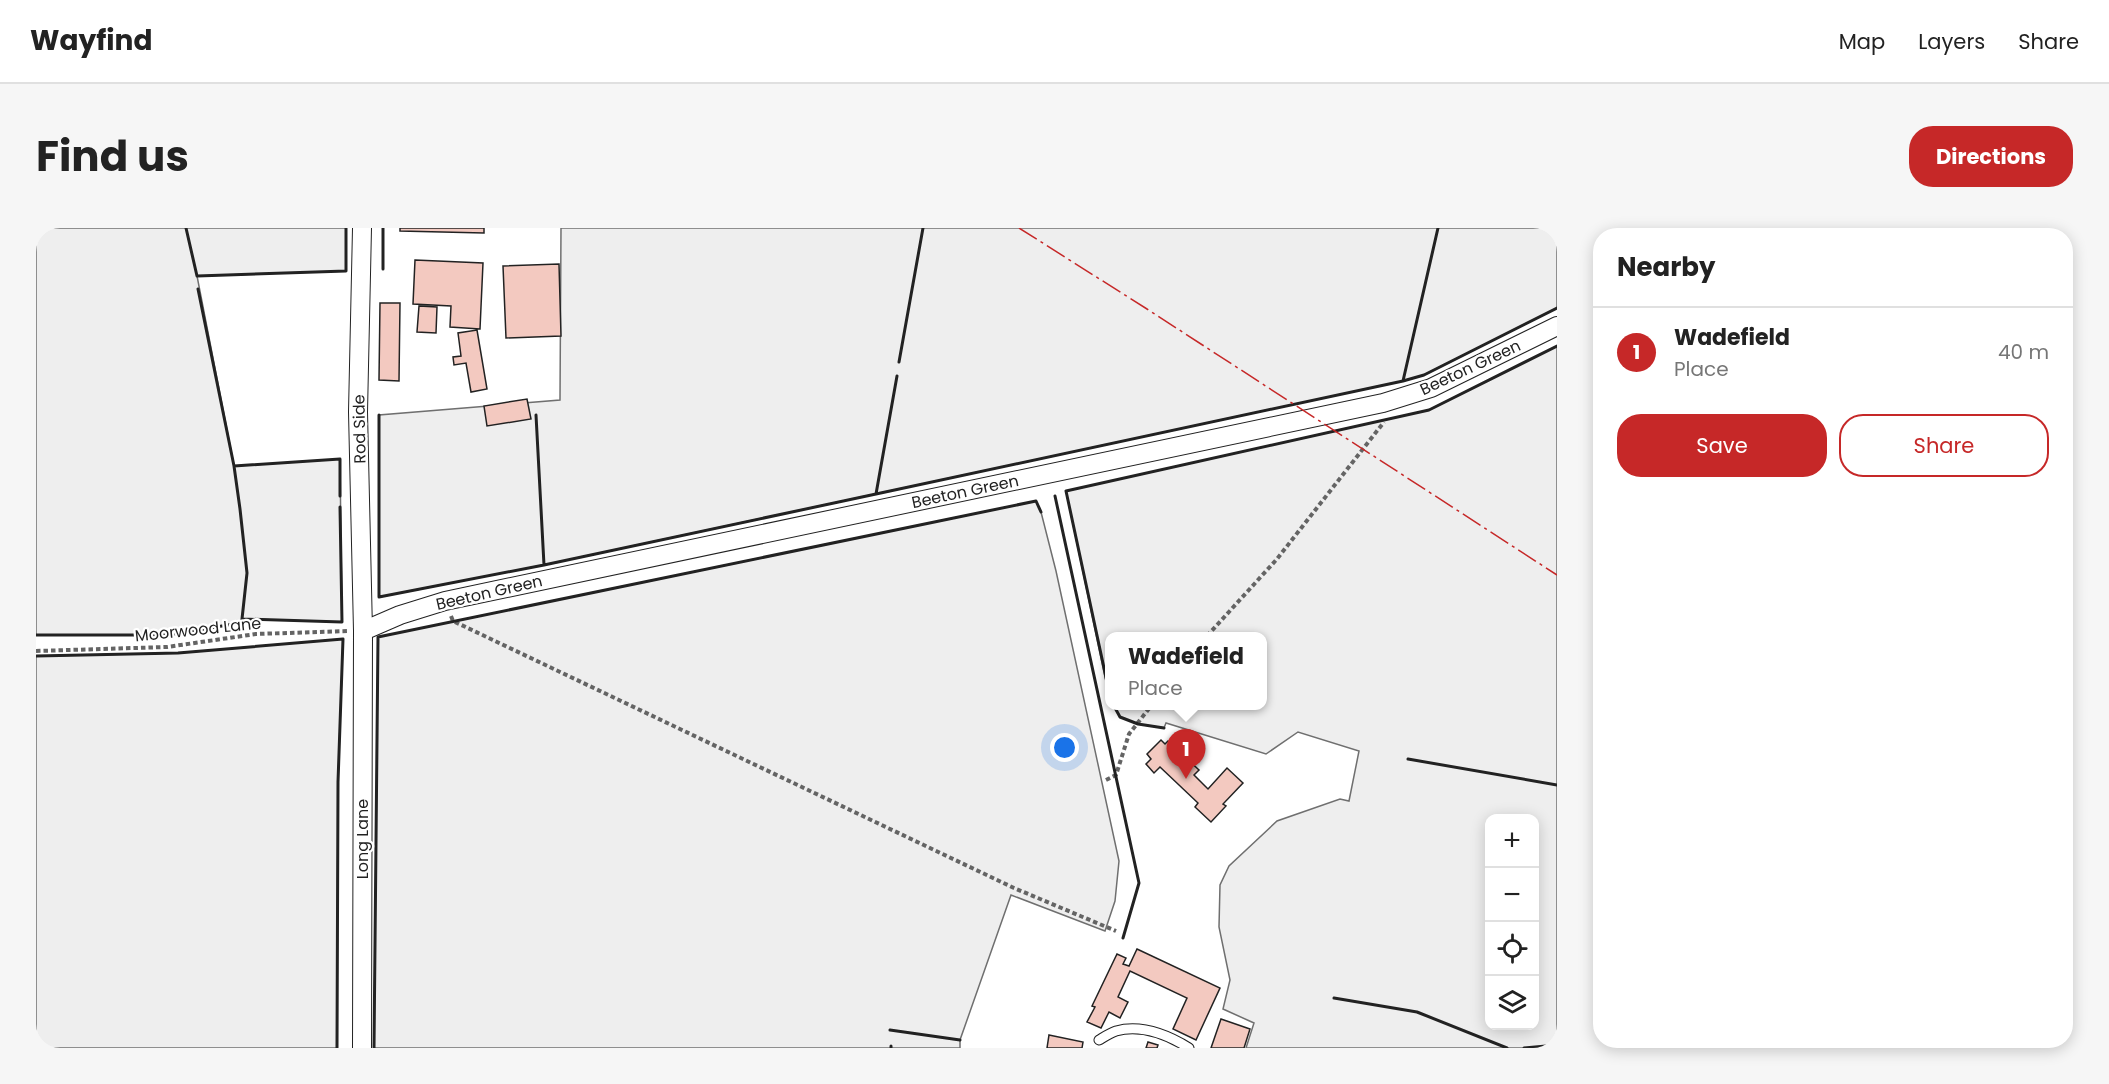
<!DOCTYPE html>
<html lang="en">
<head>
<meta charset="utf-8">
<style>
	body { margin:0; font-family:Poppins,sans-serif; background:#f6f6f6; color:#222 }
	.controls { position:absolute; right:18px; bottom:18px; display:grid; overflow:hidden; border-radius:12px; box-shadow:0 3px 15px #0003 }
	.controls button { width:54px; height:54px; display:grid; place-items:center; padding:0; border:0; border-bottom:2px solid #e0e0e0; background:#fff; color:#222; font:30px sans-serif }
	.you { position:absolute; left:1029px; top:520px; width:21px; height:21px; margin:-15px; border:4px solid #fff; border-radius:50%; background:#1a73e8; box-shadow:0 0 0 9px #1a73e833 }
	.badge { display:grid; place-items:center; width:39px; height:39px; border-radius:50%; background:#c62828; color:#fff; font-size:20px; font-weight:700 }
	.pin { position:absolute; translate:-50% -50px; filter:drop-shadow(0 2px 3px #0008) }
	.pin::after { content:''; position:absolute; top:32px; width:21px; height:18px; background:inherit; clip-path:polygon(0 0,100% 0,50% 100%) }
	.popup { position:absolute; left:1069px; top:404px; width:162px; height:78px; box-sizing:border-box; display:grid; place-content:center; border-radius:12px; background:#fff; filter:drop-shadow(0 2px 4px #0005); font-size:20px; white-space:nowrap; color:#767676 }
	.popup b { font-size:22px; color:#222 }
	.popup::after { content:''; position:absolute; left:50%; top:100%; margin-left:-12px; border:12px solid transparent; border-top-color:#fff }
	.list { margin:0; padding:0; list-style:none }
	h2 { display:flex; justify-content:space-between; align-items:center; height:78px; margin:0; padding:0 24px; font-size:26px }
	h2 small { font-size:20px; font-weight:400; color:#767676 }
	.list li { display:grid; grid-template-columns:39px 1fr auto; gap:18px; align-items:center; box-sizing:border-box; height:90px; padding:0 24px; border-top:2px solid #e0e0e0 }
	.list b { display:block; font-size:22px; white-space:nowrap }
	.list p { margin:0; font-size:20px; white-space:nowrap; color:#767676 }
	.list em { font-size:20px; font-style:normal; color:#767676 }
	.actions { display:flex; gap:12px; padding:18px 24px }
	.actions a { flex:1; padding:14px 0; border:2px solid #c62828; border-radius:24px; text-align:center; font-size:21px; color:#c62828 }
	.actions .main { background:#c62828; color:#fff }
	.icon { flex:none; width:33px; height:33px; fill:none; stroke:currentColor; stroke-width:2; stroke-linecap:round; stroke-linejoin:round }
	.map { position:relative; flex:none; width:1521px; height:820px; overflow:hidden; border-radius:24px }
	header { display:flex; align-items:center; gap:36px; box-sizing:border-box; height:84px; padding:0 30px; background:#fff; border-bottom:2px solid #e0e0e0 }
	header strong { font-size:28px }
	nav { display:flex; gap:33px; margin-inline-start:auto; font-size:21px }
	.intro { display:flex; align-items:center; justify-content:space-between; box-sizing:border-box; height:144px; padding:0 36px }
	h1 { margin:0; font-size:42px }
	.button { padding:15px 27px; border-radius:24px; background:#c62828; color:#fff; font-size:21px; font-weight:700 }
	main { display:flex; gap:36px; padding:0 36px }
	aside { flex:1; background:#fff; border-radius:24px; box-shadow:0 3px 15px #0003 }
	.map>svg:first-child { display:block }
	.green { fill:#eee; stroke:#6f6f6f; stroke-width:1.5; fill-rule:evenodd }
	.building { fill:#f3c9c0; stroke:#222; stroke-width:1.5 }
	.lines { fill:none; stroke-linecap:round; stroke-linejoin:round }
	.lane-casing { stroke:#222; stroke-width:11 }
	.street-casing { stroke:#222; stroke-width:20 }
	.path { stroke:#646464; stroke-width:4; stroke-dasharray:4.5 3; stroke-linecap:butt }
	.lane { stroke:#fff; stroke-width:9 }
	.street { stroke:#fff; stroke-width:18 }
	.wall { stroke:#222; stroke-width:3 }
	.power { stroke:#c62828; stroke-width:1.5; stroke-dasharray:21 4.5 3 4.5; stroke-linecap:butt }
	.labels { text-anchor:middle; stroke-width:4.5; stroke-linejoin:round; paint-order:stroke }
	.street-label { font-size:16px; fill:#222; stroke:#fff }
</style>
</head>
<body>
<header>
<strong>Wayfind</strong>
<nav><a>Map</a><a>Layers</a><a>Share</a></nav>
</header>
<div class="intro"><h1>Find us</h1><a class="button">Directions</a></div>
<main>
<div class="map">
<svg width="1521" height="820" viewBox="0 0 1521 820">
	<rect width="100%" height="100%" fill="#fff"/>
	<path class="green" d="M0,0h310v43l-149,5 37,190 106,-7 2,163 -99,-3 -9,5 -66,11h-132z
		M525,0h996v80l-133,67 -21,6 -859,184 -165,32v-182l181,-15z
		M1521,118v702h-311l8,-25 -31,-14 7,-29 -11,-53 1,-42 9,-19 48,-45 63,-22 9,2 10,-50 -61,-19 -32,22 -100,-31 -2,5 -26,-4 -18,-7 -6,-11h148v-70h-152l-1,60 -43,-205 363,-81zM1454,590h44v208h-44z
		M1000,273l5,11 15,59 63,290 -4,40 -10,30 -94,-36 -51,145v8h-586l4,-411z
		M307,411l-5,143 -1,266h-301v-392l142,-3z"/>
	<path class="building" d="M364,0h84v5l-84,-2z
		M379,32l68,3 -3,66 -30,-2 1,-21 -38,-2z
		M523,36l2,72 -55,2 -3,-72z
		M344,75h20l-1,78 -20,-1z
		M383,78l18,1 -1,26 -19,-1z
		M441,102l10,59 -16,3 -5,-29 -12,2 -1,-8 8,-1 -3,-23z
		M491,171l4,20 -44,7 -3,-20z
		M1125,512l4,4 3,-3 31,29 -5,5 14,14 19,-21 16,15 -20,21 3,2 -15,16 -16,-15 3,-4 -38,-36 -6,6 -8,-9 5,-5 -4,-5z
		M1101,721l83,39 -24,52 -23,-11 14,-31 -57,-27 -12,26 10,5 -8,16 -11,-6 -8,16 -14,-6 8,-15 -3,-1 25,-52 9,4 -3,6 6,2z
		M1185,791l29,10 -6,19h-33z
		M1013,807l34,7 -1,6h-35z
		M1112,814l10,3 -1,3h-11z"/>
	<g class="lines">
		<defs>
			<path id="lane" d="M1063,812c5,-3 11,-7 17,-9 26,-7 52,4 73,17"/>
			<path id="street" d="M327,403l37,-16 45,-14 938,-198 48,-15 126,-62
				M326,820l1,-417 -5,-219 4,-184"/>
		</defs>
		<use href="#lane" class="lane-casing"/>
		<use href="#street" class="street-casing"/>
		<path class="path" d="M415,388l2,5 561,267 102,43
			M1171,408l70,-77 107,-137
			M0,423l131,-4 89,-13 91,-3
			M1070,552l10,-5 13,-41 22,-28"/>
		<use href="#lane" class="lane"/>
		<use href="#street" class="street"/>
		<path class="wall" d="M150,0l11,48 149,-5v-43
			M347,41v-41
			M162,61l36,177 6,43 7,64 -5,46 100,3 -2,-115
			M863,134l24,-134
			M1367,153l21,-6 133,-67
			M343,187v182l165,-32 -8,-150
			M198,238l106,-7v37
			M840,266l527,-113 35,-153
			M1019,268l84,387 -16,55
			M508,337l332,-71 21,-118
			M0,407h132l66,-11
			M0,428l142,-3 165,-14 -5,143 -1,266
			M1074,468l-44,-205 363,-81 128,-64
			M1078,478l6,11 18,7 26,4
			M1372,531l149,26
			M1298,770l83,14 90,36
			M854,802l70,10
			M855,818v2
			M338,820l4,-411 658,-136 5,11
			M1488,820l33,-3"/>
		<path class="power" d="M983,0l128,81 410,266"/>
	</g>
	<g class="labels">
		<g class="street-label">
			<text transform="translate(1434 139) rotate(-25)" y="6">Beeton Green</text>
			<text transform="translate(323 201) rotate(-91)" y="6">Rod Side</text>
			<text transform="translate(929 263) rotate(-12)" y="6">Beeton Green</text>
			<text transform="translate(453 364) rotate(-13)" y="6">Beeton Green</text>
			<text transform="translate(162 401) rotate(-6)" y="6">Moorwood Lane</text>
			<text transform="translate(326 611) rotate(-90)" y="6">Long Lane</text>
		</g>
	</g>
</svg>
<div class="controls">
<button>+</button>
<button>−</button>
<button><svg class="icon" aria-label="locate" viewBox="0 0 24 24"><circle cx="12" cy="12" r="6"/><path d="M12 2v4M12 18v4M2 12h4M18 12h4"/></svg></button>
<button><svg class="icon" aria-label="layers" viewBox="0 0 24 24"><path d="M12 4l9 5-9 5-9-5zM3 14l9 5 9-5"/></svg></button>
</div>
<div class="you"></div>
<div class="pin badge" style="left:1150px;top:551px">1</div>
<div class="popup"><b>Wadefield</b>Place</div>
</div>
<aside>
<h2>Nearby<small></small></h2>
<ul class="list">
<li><span class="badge">1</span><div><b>Wadefield</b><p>Place</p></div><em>40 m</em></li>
</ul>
<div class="actions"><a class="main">Save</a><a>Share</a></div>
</aside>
</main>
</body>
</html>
